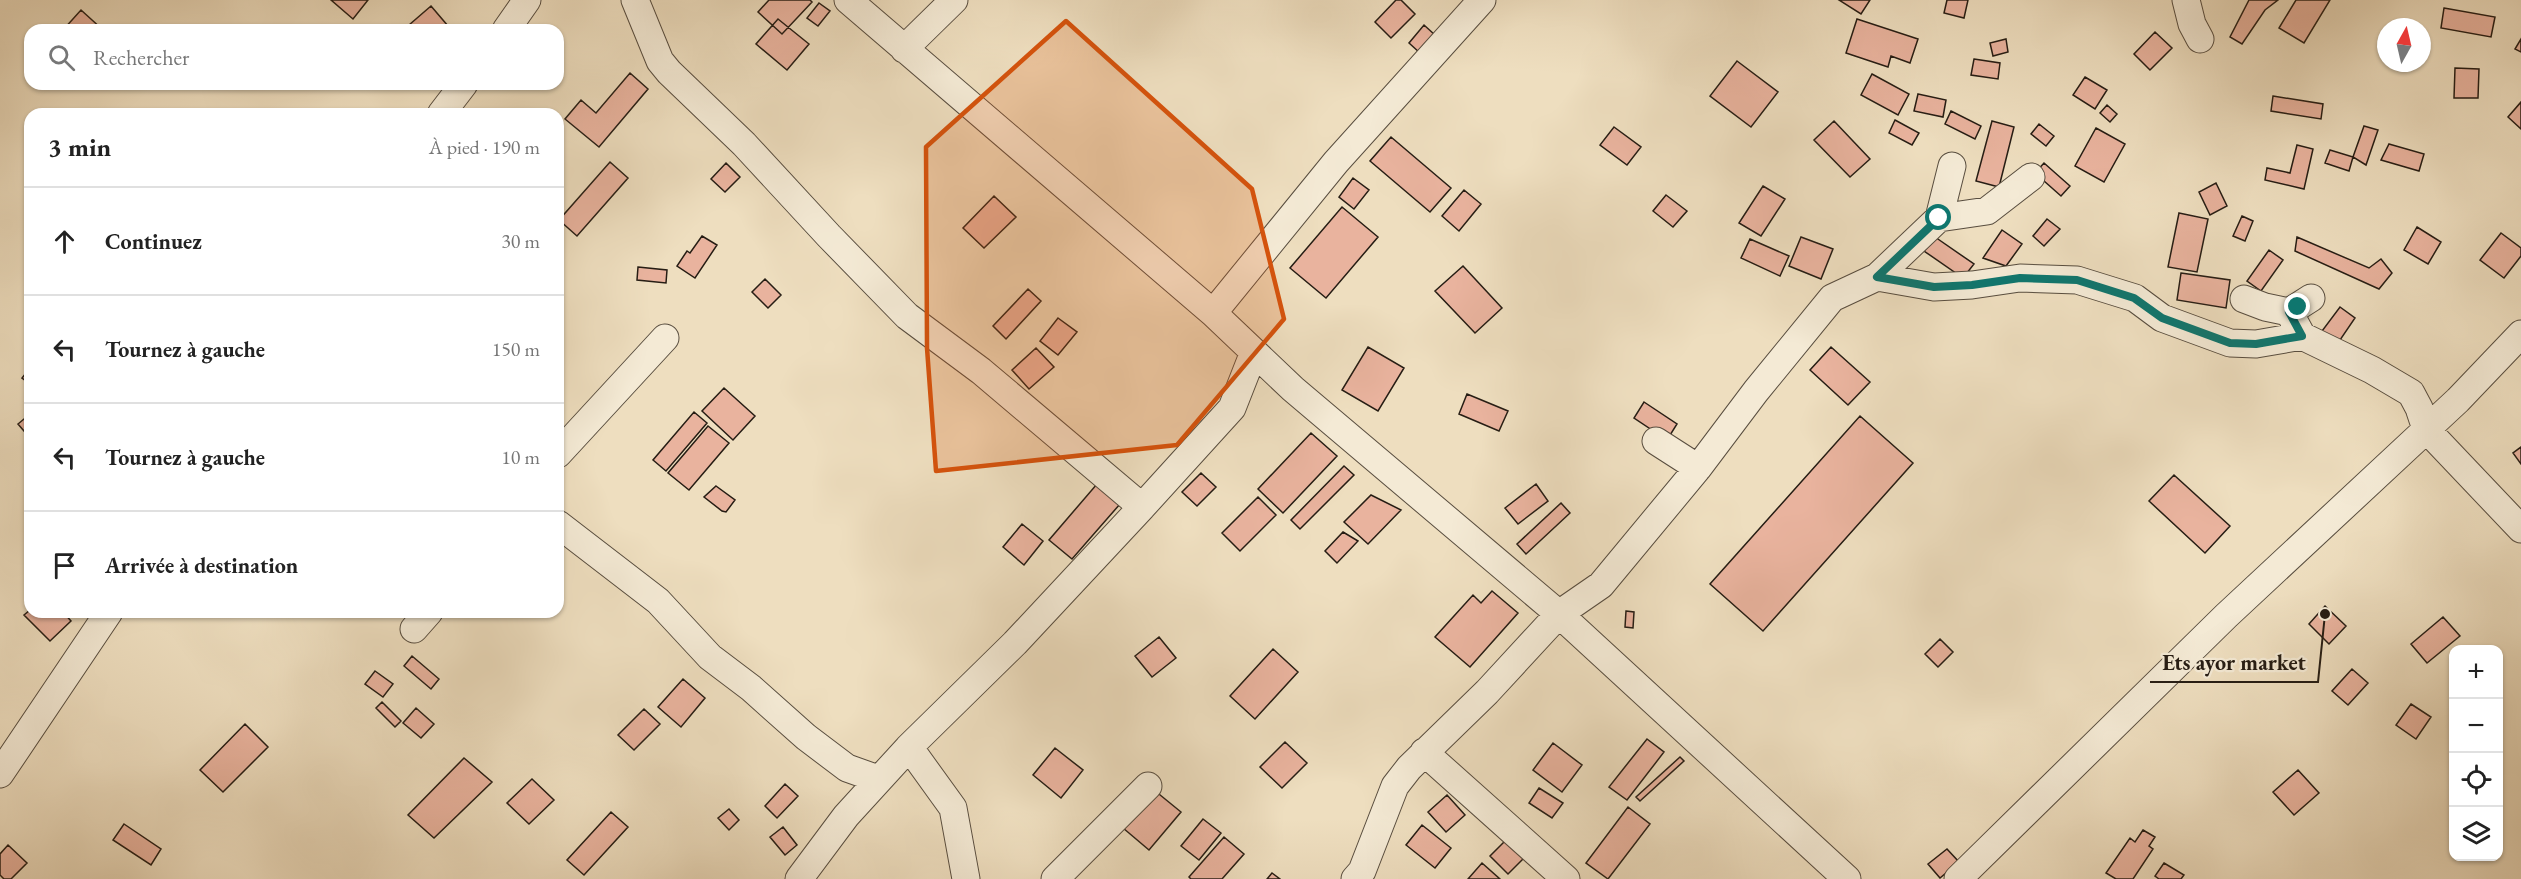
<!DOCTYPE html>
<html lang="fr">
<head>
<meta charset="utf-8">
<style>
	body { margin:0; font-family:"EB Garamond",serif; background:#f6f6f6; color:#222 }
	.controls { position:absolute; right:18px; bottom:18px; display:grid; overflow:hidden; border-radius:12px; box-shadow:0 2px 4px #0004 }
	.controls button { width:54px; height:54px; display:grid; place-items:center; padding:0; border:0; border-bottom:2px solid #e0e0e0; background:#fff; color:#222; font:30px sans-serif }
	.compass { position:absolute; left:2377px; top:18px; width:54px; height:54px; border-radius:50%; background:#fff; box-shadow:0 2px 4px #0004; rotate:8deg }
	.stop { position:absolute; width:18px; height:18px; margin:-14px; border:4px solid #0f766e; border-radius:50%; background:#fff }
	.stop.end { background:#0f766e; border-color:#fff; box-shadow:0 2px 6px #0008 }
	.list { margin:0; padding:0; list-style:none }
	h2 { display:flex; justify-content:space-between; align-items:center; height:78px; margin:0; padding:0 24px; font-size:26px }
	h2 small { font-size:20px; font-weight:400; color:#767676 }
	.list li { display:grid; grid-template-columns:39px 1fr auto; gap:18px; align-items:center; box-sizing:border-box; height:108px; padding:0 24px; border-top:2px solid #e0e0e0 }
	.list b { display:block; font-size:22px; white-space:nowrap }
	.list em { font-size:20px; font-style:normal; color:#767676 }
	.icon { flex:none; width:33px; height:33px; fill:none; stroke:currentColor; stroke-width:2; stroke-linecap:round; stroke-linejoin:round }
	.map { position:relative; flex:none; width:2521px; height:879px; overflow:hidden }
	.search { position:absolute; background:#fff; box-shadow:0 2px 4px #0004; left:24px; top:24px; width:540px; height:66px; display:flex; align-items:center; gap:15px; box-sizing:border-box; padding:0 21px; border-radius:18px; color:#767676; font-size:22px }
	.panel { position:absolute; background:#fff; box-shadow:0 2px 4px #0004; left:24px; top:108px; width:540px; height:510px; border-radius:18px }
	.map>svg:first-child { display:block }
	.building { fill:#e9b39e; stroke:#261d14; stroke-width:1.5 }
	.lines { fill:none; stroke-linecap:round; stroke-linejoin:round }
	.minor-casing { stroke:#584d3f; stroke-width:29 }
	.minor { stroke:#f4ead5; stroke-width:27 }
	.route { stroke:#0f766e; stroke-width:8 }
	.marked { fill:#d5530d; fill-opacity:0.2; stroke:#d5530d; stroke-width:4.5; stroke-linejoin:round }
	.leader { fill:none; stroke:#261d14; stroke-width:2 }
	.callout-dot { fill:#261d14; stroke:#f4ead5; stroke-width:2 }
	.callout-label { font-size:22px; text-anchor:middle; font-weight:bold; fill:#261d14; stroke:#f4ead5; stroke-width:4.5; stroke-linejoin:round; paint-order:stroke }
</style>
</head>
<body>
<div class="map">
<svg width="2521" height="879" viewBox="0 0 2521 879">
	<rect width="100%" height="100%" fill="#eedebf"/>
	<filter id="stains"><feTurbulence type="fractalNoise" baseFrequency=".00333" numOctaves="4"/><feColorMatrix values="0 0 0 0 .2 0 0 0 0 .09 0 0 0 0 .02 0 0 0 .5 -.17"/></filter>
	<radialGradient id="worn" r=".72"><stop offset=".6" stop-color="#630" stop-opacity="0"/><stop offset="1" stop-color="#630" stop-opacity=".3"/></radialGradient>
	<path class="building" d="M331,0h37l-15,19z
		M769,0h41l2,2 -30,32 -24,-22z
		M1396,0h5l14,14 -24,24 -16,-16z
		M1839,0h31l-9,14z
		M1947,0h21l-4,18 -20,-5z
		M2249,0h29l-13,10 -23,34 -12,-7z
		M2296,0h34l-26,43 -25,-15z
		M819,3l11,8 -12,15 -11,-8z
		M431,6l17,20 -5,4h-29l-5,-5z
		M2444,8l51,9 -4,20 -50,-9z
		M81,10l22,20h-40z
		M778,19l31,25 -22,26 -31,-26z
		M1857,19l61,20 -8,24 -19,-7 -3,11 -42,-14z
		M1424,25l11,10 -15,18 -11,-10z
		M2155,32l17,16 -22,22 -16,-16z
		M2006,39l2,13 -15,4 -3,-13z
		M2521,39v13l-6,-3z
		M1974,59l26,4 -2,16 -27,-4z
		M1737,61l41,31 -27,35 -41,-31z
		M2455,68l24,1 -1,29h-24z
		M630,73l18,16 -49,58 -34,-28 16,-19 15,13z
		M1872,74l37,20 -11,21 -37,-20z
		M2085,77l22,13 -12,19 -22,-14z
		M1918,94l28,6 -3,17 -29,-6z
		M2273,96l50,8 -2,15 -50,-8z
		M2521,102v27l-13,-12z
		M2107,105l10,9 -7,8 -10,-9z
		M1951,111l30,15 -6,13 -30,-15z
		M1895,120l24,13 -7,12 -23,-12z
		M1834,121l36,38 -20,18 -36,-37z
		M1992,121l22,6 -15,60 -23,-6z
		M2039,124l15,12 -8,10 -15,-12z
		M2364,126l14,4 -12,35 -13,-8z
		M1614,127l27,20 -14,18 -27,-20z
		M2096,128l29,16 -21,38 -29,-16z
		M1391,137l60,51 -21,24 -60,-51z
		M2389,144l35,10 -5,17 -38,-11z
		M2297,145l16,4 -9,40 -39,-9 2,-12 23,5z
		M2330,150l23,7 -4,14 -24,-8z
		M610,162l18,16 -51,58 -18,-16z
		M726,163l14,14 -15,15 -14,-13z
		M2044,163l26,23 -9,10 -26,-23z
		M1353,178l16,12 -15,19 -15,-12z
		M2216,183l11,23 -17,9 -11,-23z
		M1763,186l22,13 -24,37 -22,-13z
		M1464,190l17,14 -22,27 -17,-15z
		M1666,195l21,16 -14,16 -20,-16z
		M994,196l22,21 -32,31 -21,-20z
		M1342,207l36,30 -52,61 -36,-30z
		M2179,213l29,6 -11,53 -29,-5z
		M2242,216l11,5 -8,20 -12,-5z
		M2047,219l13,10 -16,17 -11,-10z
		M2417,227l24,15 -13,22 -24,-14z
		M2002,230l20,14 -16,22 -23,-8z
		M2501,233l20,15v8l-17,22 -24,-18z
		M702,236l15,9 -22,33 -18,-12 10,-15 3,2z
		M1801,237l32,12 -12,30 -32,-13z
		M1935,237l39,27 -11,14 -39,-27z
		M2297,237l72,31 12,-9 11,14 -13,16 -84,-38z
		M1750,239l39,17 -9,20 -39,-18z
		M2269,250l14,10 -22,31 -14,-10z
		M1463,266l39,42 -27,25 -40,-42z
		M638,267l29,3 -1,13 -29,-3z
		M2181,273l49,7 -4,28 -49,-8z
		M765,279l16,16 -13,13 -16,-16z
		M1028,289l13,12 -35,38 -13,-13z
		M2340,307l15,11 -17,25 -16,-12z
		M1058,318l19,14 -19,23 -18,-14z
		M1368,347l36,21 -26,43 -36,-21z
		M1831,347l39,35 -22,23 -38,-35z
		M1036,348l18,19 -25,22 -17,-19z
		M30,368v16l-8,-6z
		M724,388l31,28 -22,24 -31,-29z
		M1467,394l41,17 -9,20 -40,-17z
		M1644,402l33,22 -10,16 -33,-22z
		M694,412l13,11 -41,48 -13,-11z
		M30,414v24l-12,-14z
		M1860,416l53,47 -150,168 -53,-47z
		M708,426l21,17 -40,47 -21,-17z
		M1311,433l26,23 -54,57 -25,-24z
		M2521,447v17l-8,-11z
		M1344,466l10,9 -54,54 -9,-9z
		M1201,473l15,14 -19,19 -15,-14z
		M2174,475l56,51 -25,27 -56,-52z
		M1097,484l23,20 -48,55 -23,-19z
		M1536,484l12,17 -30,23 -13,-16z
		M716,486l19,14 -9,12 -4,-1 -18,-14z
		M1371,495l30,15 -33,34 -24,-22z
		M1258,497l18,18 -36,36 -18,-18z
		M1561,503l9,10 -44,41 -9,-10z
		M1022,524l21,17 -19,24 -21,-18z
		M1343,532l15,9 -21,22 -12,-12z
		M1492,591l26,22 -48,54 -35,-30 38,-42 8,8z
		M2325,606l21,20 -17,18 -20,-20z
		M30,610v2h33l8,9 -21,20 -26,-26z
		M1626,611l8,1 -1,16 -8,-1z
		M2443,617l17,19 -33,27 -16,-19z
		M1159,637l17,21 -24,19 -17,-21z
		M1940,639l13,13 -15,15 -13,-13z
		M1273,649l25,23 -43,47 -25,-23z
		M412,656l27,23 -8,10 -27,-23z
		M2352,669l16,14 -20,22 -16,-14z
		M375,671l18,13 -10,13 -18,-13z
		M683,679l22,19 -24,29 -23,-20z
		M382,702l19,19 -6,6 -19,-19z
		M2411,704l20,13 -15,22 -20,-14z
		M416,708l18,16 -13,14 -18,-15z
		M644,709l16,15 -26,26 -16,-15z
		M245,724l23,23 -45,45 -23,-22z
		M1647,739l17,13 -37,48 -18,-13z
		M1285,742l22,21 -25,25 -22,-21z
		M1553,743l29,22 -20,27 -29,-22z
		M1055,748l28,22 -22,28 -28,-23z
		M1680,757l4,4 -44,40 -4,-4z
		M464,758l28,24 -58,56 -26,-23z
		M2298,770l21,23 -25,22 -21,-23z
		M532,779l22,21 -25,24 -22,-21z
		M785,784l13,12 -21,22 -12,-12z
		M1539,788l24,15 -11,15 -23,-15z
		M1154,790l27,22 -32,38 -26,-22z
		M1447,795l18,20 -19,17 -18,-20z
		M1628,807l22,17 -42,55 -22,-16z
		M729,809l10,11 -10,10 -11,-12z
		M611,812l17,15 -44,48 -17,-15z
		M1203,819l18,14 -22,27 -18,-14z
		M124,824l37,25 -10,16 -38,-25z
		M1422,825l29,23 -16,20 -29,-23z
		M783,827l14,18 -12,10 -15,-18z
		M2143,830l12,7 -6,9 4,3 -20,30h-17l-10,-6 24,-35 5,4z
		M1224,837l20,17 -22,25h-31l-2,-2z
		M1508,838l18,18 -18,18 -18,-18z
		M8,845l19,18 -16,16h-7l-4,-4v-21z
		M1947,849l12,13 -19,16 -12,-14z
		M1482,863l18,16h-32z
		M2164,863l20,12 -3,4h-22l-4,-3z
		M1272,873l8,6h-13z"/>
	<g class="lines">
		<defs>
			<path id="minor" d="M635,0l25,61 9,11 75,72 85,92 78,80 74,55 161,136 -127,136 -106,104 44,61 13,71
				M848,0l365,313 80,76 266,225 288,265
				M2186,0l6,24 8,15
				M506,30l21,-30
				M904,49l50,-49
				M441,114l23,-30
				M1939,218l48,-7 44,-34
				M1877,277l62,-59 13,-52
				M2244,299l21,8 24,5 22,-14
				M2289,312l13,24 70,34 39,23 8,15 7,21 95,100
				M1213,313l123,-151 146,-162
				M1656,441l42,27
				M558,454l107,-116
				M1142,507l90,-99 22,-56
				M558,524l100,77 52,56 41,31 55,49 41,31 31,11
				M414,629l15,-17
				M1424,752l142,127
				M0,774l109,-162
				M799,879l47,-63 63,-69
				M1055,879l93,-93
				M1355,879l7,-8 33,-85 14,-18 78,-76 72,-78 42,-29 97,-117 58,-77 76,-93 45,-21 57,10 38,-2 48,-7 57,2 58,18 27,20 68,25 26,1 46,-8
				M1958,879l268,-263 232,-216 63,-66"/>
		</defs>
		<use href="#minor" class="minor-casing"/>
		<use href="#minor" class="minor"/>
	</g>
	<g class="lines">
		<path class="route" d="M1939,218l-62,59 57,10 38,-2 48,-7 57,2 57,18 28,20 68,25 26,1 46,-8 -13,-24 9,-5"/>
	</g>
	<path class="marked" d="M1066,21l186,168 32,130 -107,126 -241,26 -9,-123 -1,-201z"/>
	<path class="leader" d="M2325 614L2318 682H2150"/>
	<circle class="callout-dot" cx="2325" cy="614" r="6"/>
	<g class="callout-label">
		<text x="2234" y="670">Ets ayor market</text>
	</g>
	<rect width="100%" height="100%" filter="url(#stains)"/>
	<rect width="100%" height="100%" fill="url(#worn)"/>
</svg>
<div class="controls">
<button>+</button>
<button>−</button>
<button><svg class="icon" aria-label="locate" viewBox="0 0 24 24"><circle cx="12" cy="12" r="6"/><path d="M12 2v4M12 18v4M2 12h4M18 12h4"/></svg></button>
<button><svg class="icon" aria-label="layers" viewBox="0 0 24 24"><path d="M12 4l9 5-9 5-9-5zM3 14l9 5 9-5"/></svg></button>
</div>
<svg class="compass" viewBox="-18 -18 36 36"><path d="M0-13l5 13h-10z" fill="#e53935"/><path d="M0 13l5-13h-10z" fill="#767676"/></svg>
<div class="stop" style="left:1939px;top:218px"></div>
<div class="stop end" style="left:2298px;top:307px"></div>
<div class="search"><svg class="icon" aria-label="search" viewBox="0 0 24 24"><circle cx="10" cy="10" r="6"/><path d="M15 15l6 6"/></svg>Rechercher</div>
<section class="panel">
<h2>3 min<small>À pied · 190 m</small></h2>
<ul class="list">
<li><svg class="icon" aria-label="ahead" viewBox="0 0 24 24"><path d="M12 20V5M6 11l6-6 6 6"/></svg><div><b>Continuez</b></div><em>30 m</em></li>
<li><svg class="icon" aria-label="left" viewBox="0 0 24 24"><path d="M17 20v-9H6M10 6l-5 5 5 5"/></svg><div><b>Tournez à gauche</b></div><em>150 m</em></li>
<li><svg class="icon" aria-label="left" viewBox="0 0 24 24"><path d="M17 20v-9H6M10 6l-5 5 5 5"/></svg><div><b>Tournez à gauche</b></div><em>10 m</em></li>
<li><svg class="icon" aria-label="arrive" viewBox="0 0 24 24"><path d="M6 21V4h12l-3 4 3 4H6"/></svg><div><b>Arrivée à destination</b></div></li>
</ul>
</section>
</div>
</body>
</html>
